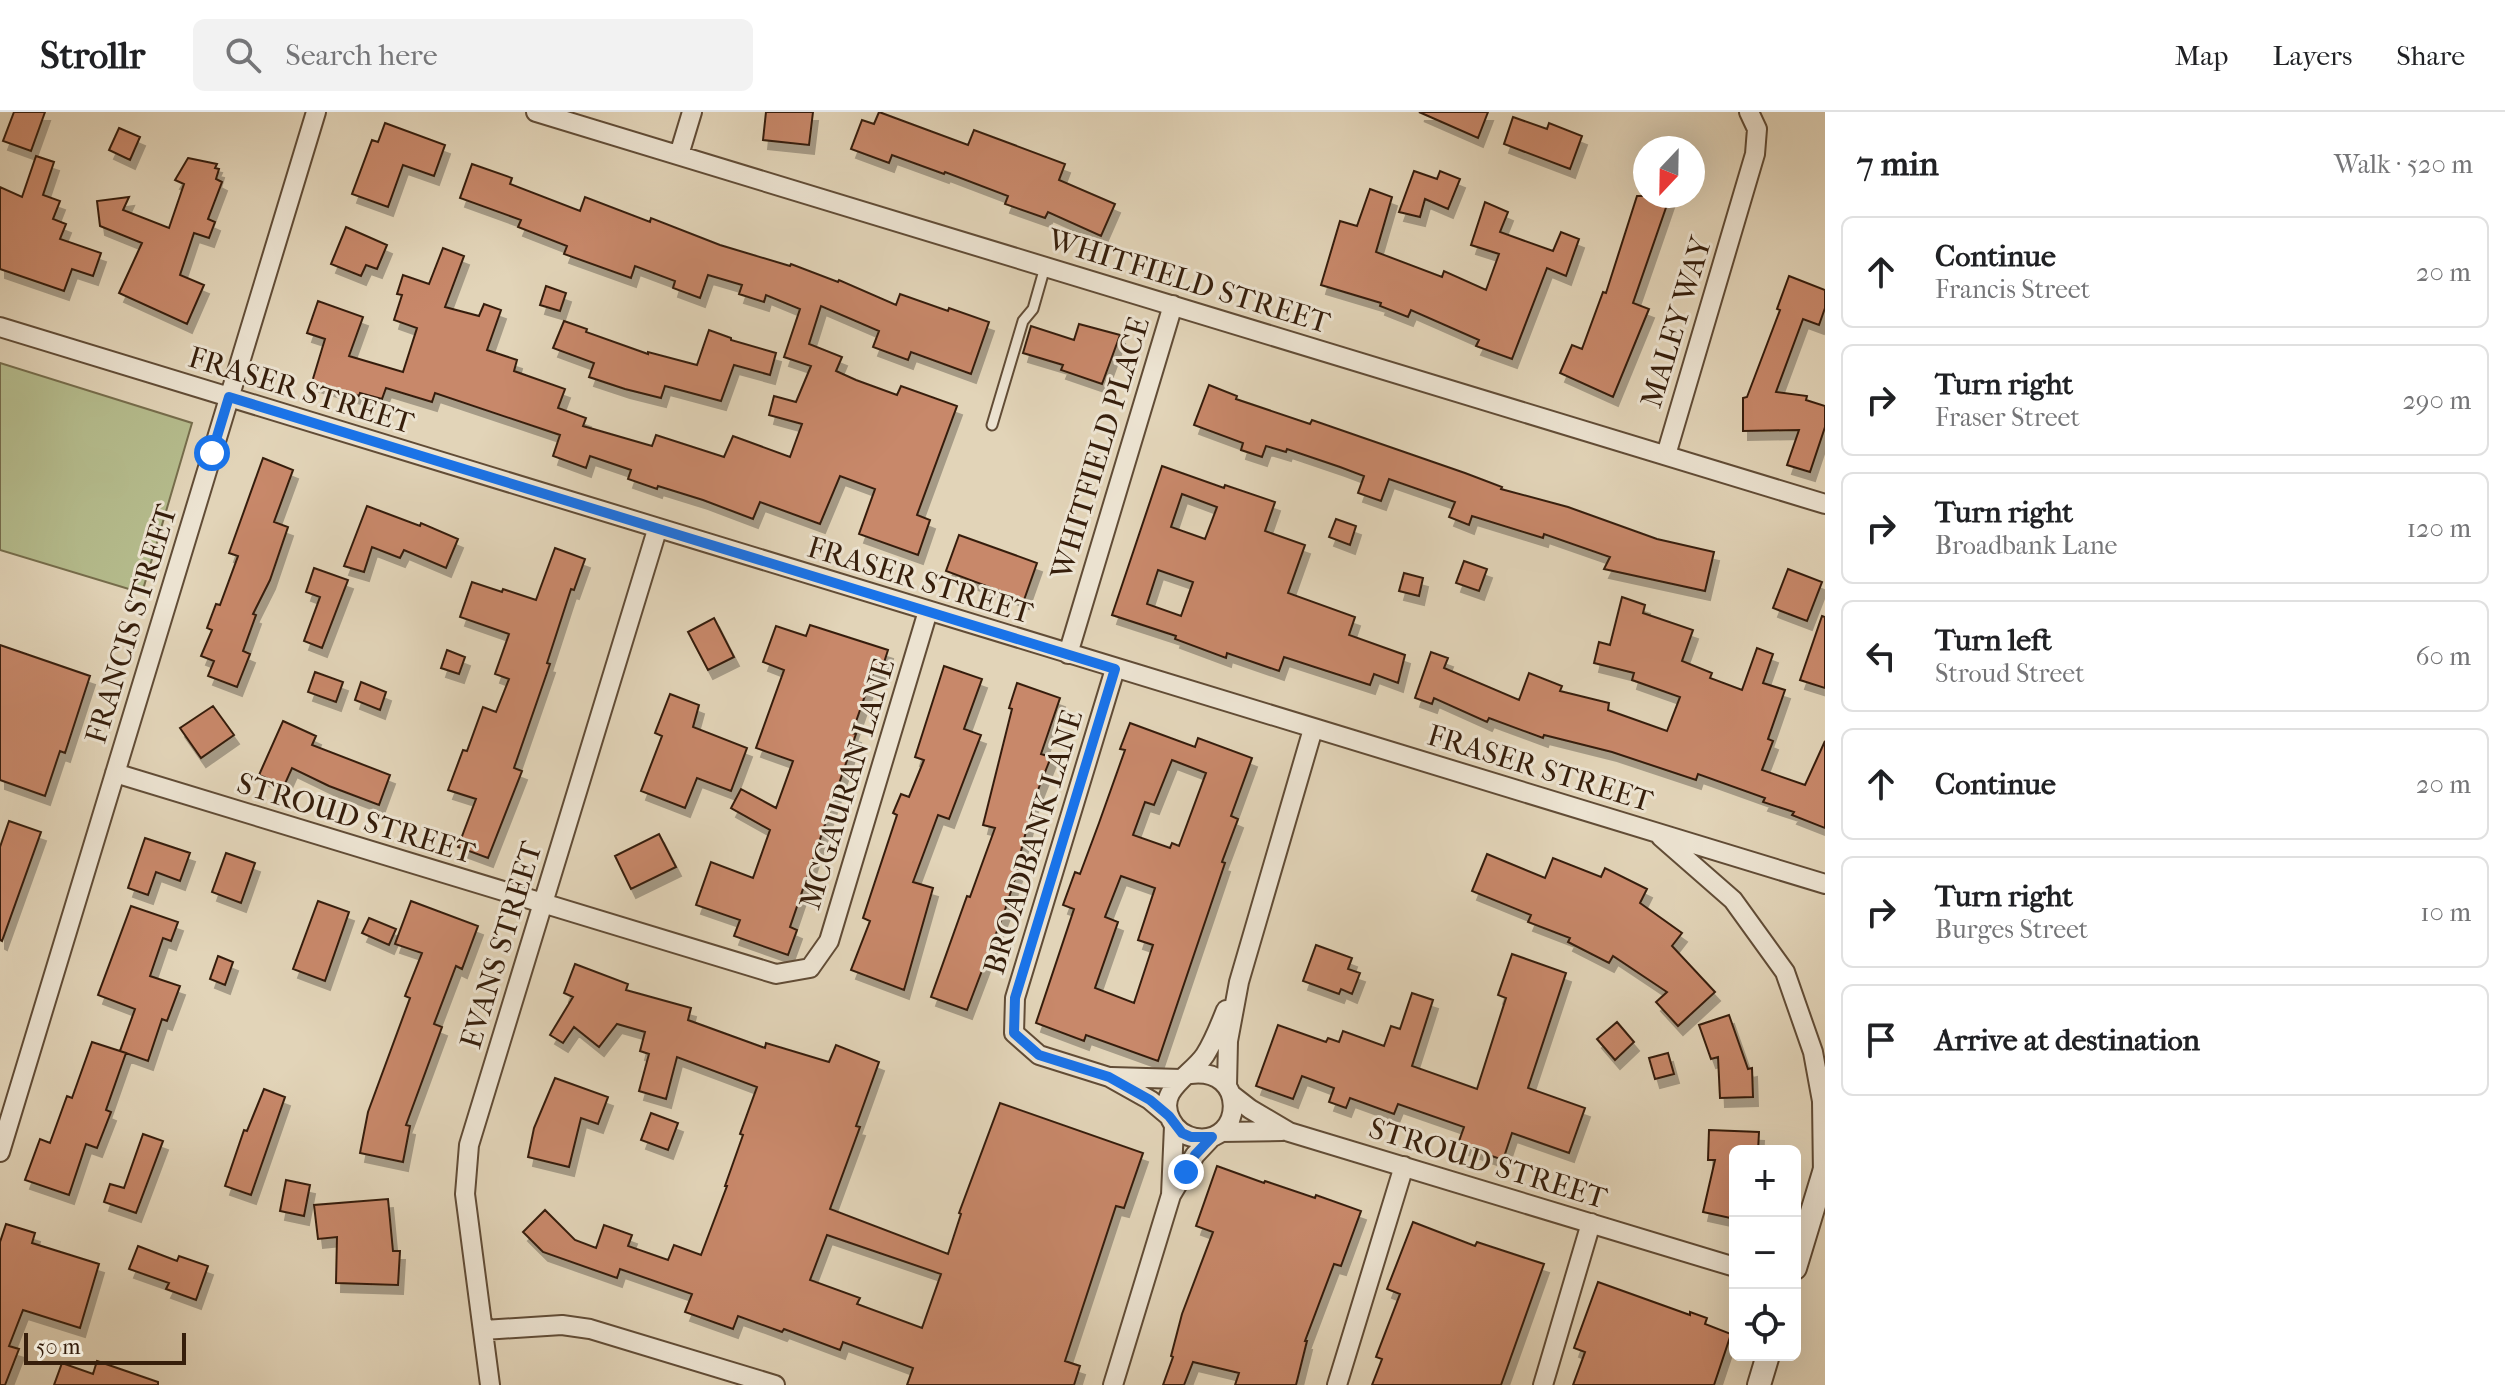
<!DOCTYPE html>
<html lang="en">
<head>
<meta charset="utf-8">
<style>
	body { margin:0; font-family:"IM FELL French Canon",serif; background:#f2f2f2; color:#202124 }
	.controls { position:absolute; right:24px; bottom:24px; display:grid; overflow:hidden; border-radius:12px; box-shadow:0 8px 32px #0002 }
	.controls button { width:72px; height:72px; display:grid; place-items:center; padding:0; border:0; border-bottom:2px solid #e0e0e0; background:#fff; color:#202124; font:40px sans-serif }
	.compass { position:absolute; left:1633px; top:24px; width:72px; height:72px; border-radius:50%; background:#fff; box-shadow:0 8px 32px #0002; rotate:202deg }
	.scale { position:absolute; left:24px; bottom:20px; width:162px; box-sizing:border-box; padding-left:8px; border:4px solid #361e0b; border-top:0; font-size:22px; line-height:28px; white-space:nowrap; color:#361e0b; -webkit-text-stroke:6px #ece3d1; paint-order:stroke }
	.stop { position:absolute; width:24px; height:24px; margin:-18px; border:6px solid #1a73e8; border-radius:50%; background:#fff }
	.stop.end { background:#1a73e8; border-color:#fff; box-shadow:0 2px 8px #0008 }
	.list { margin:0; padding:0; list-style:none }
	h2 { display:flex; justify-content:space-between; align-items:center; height:104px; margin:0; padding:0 32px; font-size:34px }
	h2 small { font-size:26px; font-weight:400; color:#757577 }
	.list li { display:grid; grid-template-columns:52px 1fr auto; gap:24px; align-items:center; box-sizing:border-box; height:112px; margin:0 16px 16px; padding:0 16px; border:2px solid #e0e0e0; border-radius:12px }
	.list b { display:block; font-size:30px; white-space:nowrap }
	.list p { margin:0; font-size:26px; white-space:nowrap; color:#757577 }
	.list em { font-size:26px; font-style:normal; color:#757577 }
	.icon { flex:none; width:44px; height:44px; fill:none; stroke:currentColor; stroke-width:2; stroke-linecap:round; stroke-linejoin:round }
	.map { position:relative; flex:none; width:1825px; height:1273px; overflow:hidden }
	header { display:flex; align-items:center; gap:48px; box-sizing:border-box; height:112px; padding:0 40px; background:#fff; border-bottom:2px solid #e0e0e0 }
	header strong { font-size:38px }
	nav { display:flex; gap:44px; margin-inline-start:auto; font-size:28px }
	.search { width:560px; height:72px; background:#f2f2f2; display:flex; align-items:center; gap:20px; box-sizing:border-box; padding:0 28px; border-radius:12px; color:#757577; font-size:30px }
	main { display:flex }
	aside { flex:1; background:#fff }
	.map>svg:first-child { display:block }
	.green { fill:#b5bc8d; stroke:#766d4c; stroke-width:2 }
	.building { fill:#c8886b; stroke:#361e0b; stroke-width:2; fill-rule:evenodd; filter:url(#shadow) }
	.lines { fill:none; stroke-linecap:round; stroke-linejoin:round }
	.service-casing { stroke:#614c36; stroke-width:13 }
	.minor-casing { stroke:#614c36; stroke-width:22 }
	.tertiary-casing { stroke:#614c36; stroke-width:26 }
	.service { stroke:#ece3d1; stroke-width:9 }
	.minor { stroke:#ece3d1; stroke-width:18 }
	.tertiary { stroke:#ece3d1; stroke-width:22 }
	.route { stroke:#1a73e8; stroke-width:10 }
	.labels { text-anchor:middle; stroke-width:6; stroke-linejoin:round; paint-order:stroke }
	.street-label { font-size:30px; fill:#361e0b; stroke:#ece3d1 }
</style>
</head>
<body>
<header>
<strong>Strollr</strong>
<div class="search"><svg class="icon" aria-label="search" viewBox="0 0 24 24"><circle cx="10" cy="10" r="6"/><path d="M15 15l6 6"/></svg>Search here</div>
<nav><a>Map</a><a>Layers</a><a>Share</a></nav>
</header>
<main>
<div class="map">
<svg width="1825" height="1273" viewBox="0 0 1825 1273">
	<defs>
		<filter id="shadow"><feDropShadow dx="5" dy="9" stdDeviation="0" flood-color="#0004"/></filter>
	</defs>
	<rect width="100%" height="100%" fill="#e2d4b8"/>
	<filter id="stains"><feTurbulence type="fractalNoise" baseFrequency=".0025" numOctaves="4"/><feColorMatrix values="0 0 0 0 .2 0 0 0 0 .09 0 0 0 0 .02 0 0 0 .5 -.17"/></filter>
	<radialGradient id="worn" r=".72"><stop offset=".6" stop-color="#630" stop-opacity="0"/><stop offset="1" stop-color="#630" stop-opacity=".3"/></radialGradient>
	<path class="green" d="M0,251l192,60 -50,170 -142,-43z"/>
	<path class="building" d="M14,0h31l-14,39 -28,-10z
		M766,0h47l-4,33 -46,-5z
		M879,0l89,33 6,-15 91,34 -6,16 56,24 -14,32 -53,-24 -3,6 -40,-14 3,-8 -63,-24 -1,2 -52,-19 -3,8 -38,-14 11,-29 12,4z
		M1419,0h69l-10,26z
		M1513,5l34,12 2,-6 33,13 -12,33 -66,-25z
		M385,11l60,22 -11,31 -31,-11 -15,42 -36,-13 20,-54 6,2z
		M119,16l21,9 -10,23 -21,-10z
		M36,44l18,6 -11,33 17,6 -7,18 13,5 -6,15 41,14 -8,23 -21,-7 -8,22 -64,-22v-82l22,10z
		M188,46l29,6 -2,4 4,1 -3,10 6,3 -14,37 7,3 -6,16 -15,-5 -14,42 24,10 -17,39 -68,-31 23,-50 -42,-17 -3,-25 32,-4 -6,13 46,18 15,-44 -9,-4z
		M472,52l40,14 -2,6 70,27 5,-14 65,25 1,-4 69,27 70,21 1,-2 47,18 1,-2 57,25 4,-11 48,17 1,-3 40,14 -18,52 -60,-22 -3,8 -35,-13 6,-16 -58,-25 -12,38 33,13 -6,14 20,9 41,15 4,-9 56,20 -40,109 13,5 -12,35 -59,-21 16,-45 -35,-13 -20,48 -60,-22 -7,17 -50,-19 -45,-14 -1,3 -29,-10 3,-9 -41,-14 -4,12 -33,-12 7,-21 -125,-42 -3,9 -46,-14 -4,11 -22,-6 -1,3 -47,-14 13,-43 -18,-6 11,-32 45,16 -14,39 54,16 14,-44 -23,-8 8,-25 -5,-1 6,-19 26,9 14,-36 21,8 -19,51 34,9 5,-12 17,6 -14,40 30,10 -3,11 51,18 -7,19 28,10 -3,8 69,20 4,-11 68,22 9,-21 57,21 12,-33 -33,-9 5,-19 22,6 15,-36 -27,-9 16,-48 -34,-14 -2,7 -25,-8 3,-9 -34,-10 -8,23 -27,-10 2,-7 -40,-15 -4,12 -67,-24 3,-8 -49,-19 3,-7 -61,-22z
		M1414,59l23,8 3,-8 20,8 -12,30 -23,-10 -5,18 -21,-5z
		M1370,77l22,8 -16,55 66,25 2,-6 42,19 13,-36 -28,-9 14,-43 23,10 -8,20 53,19 8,-19 18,7 -13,37 -19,-8 -35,91 -36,-13 3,-6 -68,-30 -3,7 -28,-11 1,-3 -60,-18 19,-64 17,5z
		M1637,84h33l-37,107 16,6 -36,88 -53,-24 12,-28 10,4 21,-57 3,1z
		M346,115l41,18 -10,24 -11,-4 -5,11 -30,-12z
		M1789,164l36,14v18l-6,17 -16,-6 -27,73 31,4 -1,4 19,6v21l-15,45 -23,-7 12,-35 -56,1v-33l4,-1 33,-87 -3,-1z
		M546,174l20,7 -6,18 -20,-6z
		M564,209l23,8 -1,3 62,22v-2l49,13 12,-35 22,8v2l45,13 -6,22 -36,-10 -13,36 -56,-15 -4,12 -36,-9 -36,-12 5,-14 -41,-15z
		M1079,212l41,11 -18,49 -41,-14 2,-5 -40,-12 8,-27 43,14z
		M1209,273l28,11 -1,3 74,25 2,-4 153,53 37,14 -1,2 67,18 89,32 57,13 -9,39 -101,-22 6,-12 -66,-23 -1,4 -71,-22 -3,9 -20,-8 6,-15 -66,-23 -8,22 -23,-8 6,-17 -24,-9 -53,-18 -1,3 -20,-6 -4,11 -21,-7 2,-7 -49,-18z
		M263,346l30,12 -19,52 14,5 -18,53 -17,34 3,1 -13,36 7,3 -13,33 -29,-11 6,-15 -13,-5 11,-26 -5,-2 9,-24 4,1 18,-49 -9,-3z
		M1162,354l62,22 1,-3 50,17 -10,29 40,14 -17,48 67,24 -6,18 56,20 -7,28 -24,-9 -4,11 -86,-28 -5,14 -52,-18 -1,5 -51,-19 1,-3 -64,-21zM1182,382l35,13 -12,32 -34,-12zM1158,458l35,12 -12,34 -34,-12z
		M367,394l53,20 1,-3 37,16 -12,29 -42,-18 -4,8 -28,-11 -8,25 -20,-6z
		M1336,407l20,7 -6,19 -21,-8z
		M959,423l78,28 -13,37 -78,-29z
		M555,436l30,11 -11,31 -3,-1 -24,74 3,1 -36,104 8,3 -34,87 -30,-11 18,-48 -28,-9 15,-40 4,1 16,-44 13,5 13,-33 -14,-5 14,-40 -49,-17 12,-35 30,10 1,-3 33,11z
		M1464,449l23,8 -8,22 -23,-8z
		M314,456l34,12 -26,68 -18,-7 16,-44 -14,-5z
		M1788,457l34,13 -15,39 -34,-13z
		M1404,461l19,5 -4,18 -20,-5z
		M1622,485l23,8 -2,8 50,17 -11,31 30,12 -2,5 32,12 15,-42 16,6 -10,29 22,7 -17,49 5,2 -11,29 43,15 20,-44v87l-33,-13 2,-3 -31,-10 2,-4 -67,-24 -2,6 -84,-28 -68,-17 -1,3 -54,-20 -2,4 -53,-24 -2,6 -17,-6 16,-46 17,6 -4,10 75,32 10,-27 33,13 -2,5 49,12 -1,7 59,21 13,-34 -48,-17 2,-7 -40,-10 5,-21 11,3z
		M1822,504l3,1v71l-25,-8z
		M714,506l20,39 -26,13 -20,-38z
		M810,513l78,25 -7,22 -7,-2 -22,63 4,1 -66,193 7,3 -9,25 -54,-19 6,-16 -44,-15 15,-43 42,16 17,-48 -39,-22 10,-19 35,19 17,-47 -37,-13 28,-78 -21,-8 13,-36 30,10z
		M0,533l90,31 -25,77 -5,-2 -15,45 -45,-16z
		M447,538l18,7 -6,17 -18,-6z
		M944,554l38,13 -18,50 17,6 -32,84 -11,-4 -25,67 20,6 -29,102 -53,-20 19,-49 -7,-3 34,-103 -4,-2 8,-19 8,3 15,-37 -9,-3z
		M315,560l28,10 -7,20 -28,-10z
		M361,570l25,10 -6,18 -25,-10z
		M1017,571l43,15 -19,56 10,3 -17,43 -15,59 2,1 -16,50 -38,100 -36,-13 36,-101 3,1 25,-69 -12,-3 29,-116 -3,-1z
		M670,582l29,11 -6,22 54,21 -16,43 -34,-13 -12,30 -44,-17 21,-55 -7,-3z
		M213,594l21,29 -33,23 -21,-30z
		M283,609l33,15 -4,9 78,30 -11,30 -50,-19 -37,-18 -8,18 -25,-11z
		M1130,611l65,24 3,-9 54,20 -21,58 7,3 -16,43 3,1 -67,198 -72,-26 -2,6 -48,-18 38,-114 -11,-4 12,-33 5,2 19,-51 26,-73 -5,-1zM1172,648l34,13 -27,73 -7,-3 -2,5 -37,-13 12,-33 9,3zM1121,764l34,12 -17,52 15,5 -19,58 -39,-15 23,-66 -13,-5z
		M9,709l32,11 -39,109 -2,-1v-93z
		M659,722l17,33 -45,22 -16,-33z
		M145,726l45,15 -10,28 -24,-9 -8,23 -20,-7z
		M226,741l29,10 -14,40 -29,-11z
		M1487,742l58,24 8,-20 48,19 4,-9 42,21 -7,14 42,30 -10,13 43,46 -37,34 -22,-24 11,-10 -54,-36 -4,7 -41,-21 2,-4 -42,-16 3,-7 -59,-24z
		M318,789l31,11 -24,69 -32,-12z
		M411,789l67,25 -16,43 -6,-3 -22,58 8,3 -36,98 4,1 -7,36 -43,-9 8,-41 42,-114 -5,-2 17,-43 -27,-9z
		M131,794l47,16 -7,19 -8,-3 -13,38 30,10 -13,35 -5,-2 -14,42 -28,-10 15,-42 -37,-14z
		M369,806l27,11 -7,16 -27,-12z
		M1316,833l36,13 -4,11 12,4 -8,21 -11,-5 -2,5 -36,-13z
		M1512,842l54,19 -38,115 57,20 -16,45 -57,-20 -9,27 -45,-16 6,-17 -66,-23 -4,10 -44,-16 -4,10 -17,-6 5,-14 -32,-12 -9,23 -37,-13 22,-61 48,17 2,-4 11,4 4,-11 41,15 7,-20 9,3 12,-36 21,7 -21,66 65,23 29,-91 -8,-3z
		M218,844l15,6 -8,23 -15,-6z
		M575,852l53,20 -2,6 65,18 -3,12 77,28 1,-5 63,19 7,-17 43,17 -23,64 4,1 -30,82 118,45 13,-40 -2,-1 41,-110 143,50 -19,55 -8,-2 -51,155 15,5 -6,19h-167l6,-17 -70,-26 -3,8 -56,-21 -2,3 -44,-16 -5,13 -48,-17 7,-18 -72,-25 -3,9 -74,-26 -20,-20 22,-22 30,30 21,8 8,-23 28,10 -4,11 40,14 6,-15 27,10 26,-69h-2l18,-51 -3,-1 17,-47 -80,-30 -11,42 -27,-8 10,-37 -9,-3 5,-19 -28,-8 -18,23 -25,-20 -11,16 -13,-8 23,-38 -9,-4zM827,1123l114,39 -19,54 -65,-24 3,-6 -50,-18z
		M1729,903l19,54 4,-1 1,29 -33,1 -2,-41 -7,2 -12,-34z
		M1617,910l17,20 -19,18 -18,-21z
		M92,930l34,11 -20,57 5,2 -14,36 -11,-4 -17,51 -44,-15 15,-41 10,4 17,-47 5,2z
		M1668,941l6,21 -19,5 -6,-21z
		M555,966l53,19 -10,27 -17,-6 -12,49 -41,-10 6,-29z
		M264,977l21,8 -34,98 -26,-9 19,-56 3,1z
		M651,1001l27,10 -10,27 -27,-10z
		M1709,1018l50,2 -1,19h-23v68l-32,-7 12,-52h-7z
		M143,1022l20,7 -27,72 -32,-11 6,-18 14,4z
		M1217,1054l47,17 1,-2 50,17 1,-3 45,16 -20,55 -7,-2 -29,77h2l-11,44h-61l4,-12 -46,-11 -9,23h-21l10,-28 -2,-1 11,-42 31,-82 -17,-6z
		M286,1068l24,5 -6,31 -24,-5z
		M388,1087l5,52h7l-2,34 -62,-2 1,-46 -19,2 -4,-34z
		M1413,1110l62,24 2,-4 67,22 -43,121h-129l10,-26 -6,-2 24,-63 -13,-5z
		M6,1112l29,9 -3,10 67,21 -19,64 -57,-18 -14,36 10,3 -14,36h-5v-143z
		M138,1134l39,15 2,-5 29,10 -12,34 -30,-11 3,-6 -40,-14z
		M1598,1170l92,33v-3l17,6 -2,6 26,10 -17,51h-141l12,-33 -11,-4z
		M97,1249l61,21v3h-104l8,-22 31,11z"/>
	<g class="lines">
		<defs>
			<path id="service" d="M992,313l31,-104 10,-12 12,-42"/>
			<path id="minor" d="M536,0l1289,392
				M679,43l13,-43
				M0,215l1825,557
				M1666,343l89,-301 2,-25 -8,-17
				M1068,542l105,-349
				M1115,557l-100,329 -1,35 25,22 70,22 41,23 19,16
				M115,661l661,201 34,-6 19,-27 99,-330
				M1661,725l72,63 52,72 28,80 9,49 1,75
				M1190,962c58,-8 54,71 6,64 -11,-2 -20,-8 -25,-18 -16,-30 20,-44 34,-65 9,-14 15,-30 21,-45
				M1111,965l70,2
				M1227,974l1,-45 11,-59 74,-253
				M1232,983l18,14 39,23 446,135
				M1221,1020l61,-1
				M0,1040l316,-1040
				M1171,1083l3,-69
				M484,1218l78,-5 28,4 185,56
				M490,1273l-25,-191 4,-49 188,-615
				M1113,1273l58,-190 24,-40 17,-18
				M1337,1273l67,-219
				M1543,1273l48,-162"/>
			<path id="tertiary" d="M1795,1156l30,-99
				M1759,1273l9,-30"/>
		</defs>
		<use href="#service" class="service-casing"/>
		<use href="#minor" class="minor-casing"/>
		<use href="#tertiary" class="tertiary-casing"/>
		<use href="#service" class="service"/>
		<use href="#minor" class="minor"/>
		<use href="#tertiary" class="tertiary"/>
	</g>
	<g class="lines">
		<path class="route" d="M212,341l17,-56 886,272 -100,329 -1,35 25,22 70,22 41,23 19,16 13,17 9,4h21l-17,18 -9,17"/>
	</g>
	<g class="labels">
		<g class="street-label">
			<text transform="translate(1189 169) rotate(17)" y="10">WHITFIELD STREET</text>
			<text transform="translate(1676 210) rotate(-73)" y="10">MALEY WAY</text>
			<text transform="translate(301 278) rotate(17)" y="10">FRASER STREET</text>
			<text transform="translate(1100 336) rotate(-73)" y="10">WHITFIELD PLACE</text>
			<text transform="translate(920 468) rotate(17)" y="10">FRASER STREET</text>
			<text transform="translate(131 512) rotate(-73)" y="10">FRANCIS STREET</text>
			<text transform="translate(1540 656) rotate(17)" y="10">FRASER STREET</text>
			<text transform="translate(847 672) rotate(-73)" y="10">MCGAURAN LANE</text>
			<text transform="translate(356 706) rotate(17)" y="10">STROUD STREET</text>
			<text transform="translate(1033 730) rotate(-73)" y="10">BROADBANK LANE</text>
			<text transform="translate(501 833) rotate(-73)" y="10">EVANS STREET</text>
			<text transform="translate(1488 1051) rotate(17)" y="10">STROUD STREET</text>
		</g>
	</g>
	<rect width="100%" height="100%" filter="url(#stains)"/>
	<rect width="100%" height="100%" fill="url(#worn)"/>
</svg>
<div class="controls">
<button>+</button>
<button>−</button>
<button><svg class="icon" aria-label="locate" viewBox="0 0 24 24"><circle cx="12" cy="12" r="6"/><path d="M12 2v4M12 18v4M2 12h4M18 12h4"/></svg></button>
</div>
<svg class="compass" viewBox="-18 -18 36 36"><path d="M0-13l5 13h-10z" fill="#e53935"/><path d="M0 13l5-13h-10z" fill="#757577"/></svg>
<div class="scale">50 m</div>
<div class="stop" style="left:212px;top:341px"></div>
<div class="stop end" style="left:1186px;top:1060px"></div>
</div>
<aside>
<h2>7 min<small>Walk · 520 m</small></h2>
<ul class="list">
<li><svg class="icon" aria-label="ahead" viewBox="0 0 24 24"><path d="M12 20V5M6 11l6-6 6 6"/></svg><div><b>Continue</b><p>Francis Street</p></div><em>20 m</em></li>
<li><svg class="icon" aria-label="right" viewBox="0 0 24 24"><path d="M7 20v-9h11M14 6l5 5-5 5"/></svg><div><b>Turn right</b><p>Fraser Street</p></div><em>290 m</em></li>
<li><svg class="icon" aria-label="right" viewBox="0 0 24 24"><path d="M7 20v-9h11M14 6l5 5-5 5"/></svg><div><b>Turn right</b><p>Broadbank Lane</p></div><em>120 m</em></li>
<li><svg class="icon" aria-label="left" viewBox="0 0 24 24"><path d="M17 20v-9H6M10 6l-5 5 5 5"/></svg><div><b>Turn left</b><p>Stroud Street</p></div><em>60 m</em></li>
<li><svg class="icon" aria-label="ahead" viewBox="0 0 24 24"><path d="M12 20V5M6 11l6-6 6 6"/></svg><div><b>Continue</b></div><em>20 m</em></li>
<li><svg class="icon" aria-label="right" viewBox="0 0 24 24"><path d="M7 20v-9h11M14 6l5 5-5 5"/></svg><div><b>Turn right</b><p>Burges Street</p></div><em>10 m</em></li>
<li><svg class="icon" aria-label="arrive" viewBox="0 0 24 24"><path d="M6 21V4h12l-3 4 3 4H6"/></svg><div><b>Arrive at destination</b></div></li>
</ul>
</aside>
</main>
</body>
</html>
